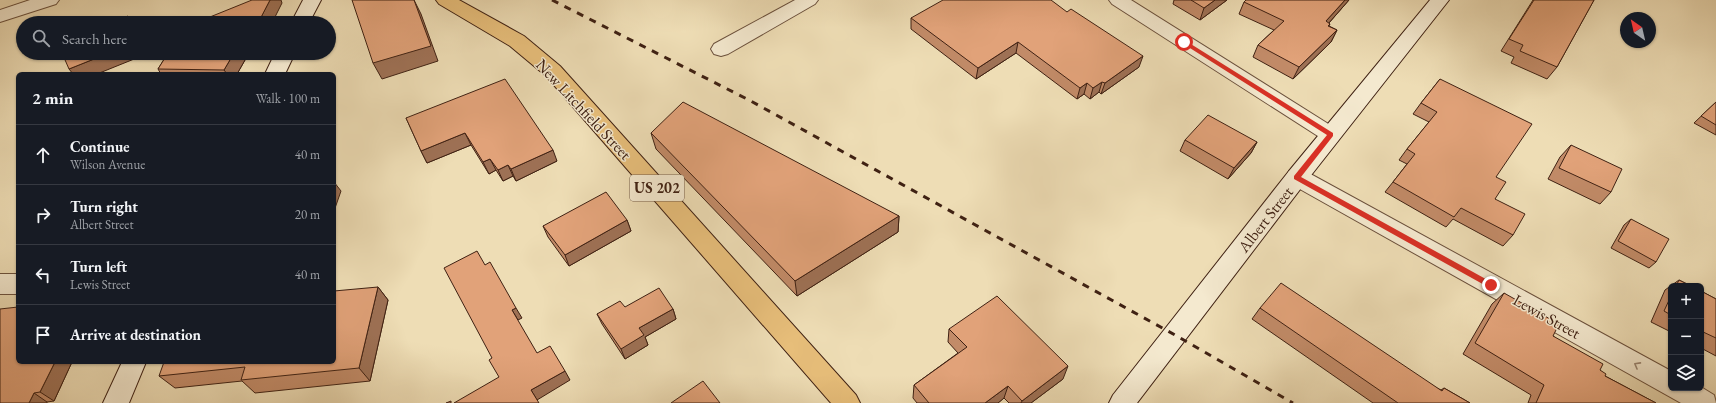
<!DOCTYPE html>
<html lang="en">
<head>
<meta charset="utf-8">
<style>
	body { margin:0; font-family:"EB Garamond",serif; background:#20242c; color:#f1f3f6 }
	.controls { position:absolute; right:12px; bottom:12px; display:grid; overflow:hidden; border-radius:6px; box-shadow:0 1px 3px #0004 }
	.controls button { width:36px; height:36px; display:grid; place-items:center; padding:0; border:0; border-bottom:1px solid #363941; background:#171b24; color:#f1f3f6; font:20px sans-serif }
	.compass { position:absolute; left:1620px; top:12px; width:36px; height:36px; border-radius:50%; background:#171b24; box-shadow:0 1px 3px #0004; rotate:326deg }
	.stop { position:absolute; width:12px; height:12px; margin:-9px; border:3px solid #d93025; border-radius:50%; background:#fff }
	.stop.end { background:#d93025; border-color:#fff; box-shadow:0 1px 4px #0008 }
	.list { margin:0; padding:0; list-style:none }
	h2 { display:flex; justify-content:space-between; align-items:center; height:52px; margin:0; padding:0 16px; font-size:17px }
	h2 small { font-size:13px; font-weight:400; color:#9ea1a6 }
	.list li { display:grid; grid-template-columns:26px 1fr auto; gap:12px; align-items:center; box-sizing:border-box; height:60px; padding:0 16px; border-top:1px solid #363941 }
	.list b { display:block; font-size:15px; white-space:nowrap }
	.list p { margin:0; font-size:13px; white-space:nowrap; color:#9ea1a6 }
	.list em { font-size:13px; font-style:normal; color:#9ea1a6 }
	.icon { flex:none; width:22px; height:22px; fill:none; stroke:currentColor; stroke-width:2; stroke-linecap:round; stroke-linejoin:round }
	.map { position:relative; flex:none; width:1716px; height:403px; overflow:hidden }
	.search { position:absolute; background:#171b24; box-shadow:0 1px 3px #0004; left:16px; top:16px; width:320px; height:44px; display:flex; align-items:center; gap:10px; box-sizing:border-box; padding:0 14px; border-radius:22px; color:#9ea1a6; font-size:15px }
	.panel { position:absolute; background:#171b24; box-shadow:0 1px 3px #0004; left:16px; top:72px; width:320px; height:292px; border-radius:6px }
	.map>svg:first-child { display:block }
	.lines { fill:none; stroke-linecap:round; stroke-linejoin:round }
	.street-casing { stroke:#6b503c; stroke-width:2 }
	.secondary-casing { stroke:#3f2113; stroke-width:2 }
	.highway-casing { stroke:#3f2113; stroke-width:2 }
	.street { fill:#f4e9cf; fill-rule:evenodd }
	.secondary { fill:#f4e9cf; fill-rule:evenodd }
	.highway { fill:#e7be7a; fill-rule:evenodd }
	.rail { stroke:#3f2113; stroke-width:3; stroke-dasharray:7 7; stroke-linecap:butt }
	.wall { fill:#c28b68; stroke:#3f2113 }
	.shaded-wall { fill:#9e7155; stroke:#3f2113 }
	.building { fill:#e1a279; stroke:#3f2113 }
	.oneway { stroke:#9a8571 }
	.route { fill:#d93025 }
	.labels { text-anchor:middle; stroke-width:3; stroke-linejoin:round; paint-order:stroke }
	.shield { fill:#f4e9cf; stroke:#755d4b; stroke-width:1 }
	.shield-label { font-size:15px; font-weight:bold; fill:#3f2113 }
	.street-label { font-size:16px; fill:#3f2113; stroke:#f4e9cf }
</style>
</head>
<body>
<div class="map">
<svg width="1716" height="403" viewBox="0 0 1716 403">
	<rect width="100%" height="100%" fill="#eeddb5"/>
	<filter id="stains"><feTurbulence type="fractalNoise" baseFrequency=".005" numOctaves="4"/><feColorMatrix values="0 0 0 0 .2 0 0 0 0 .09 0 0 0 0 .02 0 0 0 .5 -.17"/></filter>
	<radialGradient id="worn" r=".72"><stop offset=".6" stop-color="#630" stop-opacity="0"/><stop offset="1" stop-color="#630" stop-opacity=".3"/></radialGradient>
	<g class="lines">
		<defs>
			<path id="street" d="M30,0h29l-3,4 -56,18v-12z
				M795,0h23l-3,4 -87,50 -7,2 -7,-2 -3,-5 3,-5z
				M1109,0h22l207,130 3,5 -3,5 -7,3 -7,-3 -212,-136z
				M1297,169l8,2 366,200v17l30,-1 13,8 2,8h-35l-392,-220 -3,-6 3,-6z
				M0,274h18v20h-18z"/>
			<path id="secondary" d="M303,0h18l-12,23h-18z
				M1430,0h19l-144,183 -168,220h-28l4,-8 176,-224z
				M275,53h20l-10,21h-20z
				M122,362h24l-17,41h-26z"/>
			<path id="highway" d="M436,0h23l65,36 36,30 296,329 4,8h-29l-285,-327 -36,-30 -71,-42z"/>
		</defs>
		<use href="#street" class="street-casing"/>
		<use href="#secondary" class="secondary-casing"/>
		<use href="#highway" class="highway-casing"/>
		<use href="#street" class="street"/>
		<use href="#secondary" class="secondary"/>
		<use href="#highway" class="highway"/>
		<path class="rail" d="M552,0l197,100 426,235 118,68"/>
	</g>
	<path class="wall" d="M1174,0h53l-27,20 -27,-16z
		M1246,0h103l-20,23 1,1 -1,2 8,4 -6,12 -38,37 -40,-22 5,-12 16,-15 -35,-16 5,-12z
		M1533,0h61l-37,67 -10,12 -36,-16 3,-6 -13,-6z
		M911,18l228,49 -38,27 -2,-2 -9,7 -6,-5 -7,5 -61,-46 -40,26 -65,-50z
		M168,53h81l-12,21h-76l-3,-5z
		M1440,79l56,98 -1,22 18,36 -10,11 -50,-27 -7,8 -61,-35 8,-10 14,-18 -8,-4 8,-11 22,-27 -16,-8 8,-11z
		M1716,102v33l-22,-12z
		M406,118l151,43 -41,20 -3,-5 -10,5 -7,-11 -7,4 -18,-29 -44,18 -6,-12z
		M651,133l248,83 -1,16 -101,64 -141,-147z
		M1185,140l72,2 -6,11 -23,26 -48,-28z
		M1571,145l40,47 -11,12 -52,-25 12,-22z
		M1631,219l25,43 -7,6 -38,-20 13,-23z
		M627,220l4,11 -62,35 -21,-29 -5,-11z
		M1679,280l12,6h-20v46l-20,-10 14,-32z
		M378,287l10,13 -18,81 -115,12 -13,-12 -67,7 -16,-12z
		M1701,291l15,8v57l-15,-8z
		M1504,293l49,43 47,34 5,6 51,27h-128l3,-8 -68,-41 29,-50z
		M1260,308l181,82 3,-2 26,15h-97l-121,-84z
		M673,309l3,10 -31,18 3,8 -23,14 -23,-35 -5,-10z
		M949,329l114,50 -32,24h-22l-5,-5 -6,5h-81l-4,-5 1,-13 44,-32 -10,-11z
		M18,362h54l-18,39 -7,1 -47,1z"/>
	<path class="shaded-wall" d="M270,0h11l1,3 -10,20h-14z
		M414,0l7,14 17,47 -56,18 -9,-16z
		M1215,0h12l-27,20 4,-12z
		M1345,0h4l-29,33 6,-12z
		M1337,30l-6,12 -38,37 6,-12z
		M1018,42l-2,11 -40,26 2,-11z
		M109,53h40l-52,21h-24l-4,-5z
		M234,53h15l-12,21h-10l-3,-4z
		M1143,56l-4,11 -38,27 4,-11z
		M1102,82l-3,10 -9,7 3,-11z
		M1087,83l-3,11 -7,5 3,-11z
		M465,133l6,12 -44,18 -6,-12z
		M1257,142l-6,11 -23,26 6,-11z
		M553,150l4,11 -41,20 -5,-12z
		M490,159l6,11 -7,4 -6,-12z
		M508,165l5,11 -10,5 -5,-11z
		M334,182l7,9 -7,20z
		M899,216l-1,16 -101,64 -2,-15z
		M627,220l4,11 -62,35 -4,-11z
		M378,287l10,13 -18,81 -11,-13z
		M516,308l6,10 -4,2 -6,-10z
		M673,309l3,10 -31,18 3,8 -23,14 -4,-10 18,-21z
		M55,362h17l-18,39 -14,-9z
		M1068,366l-5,13 -32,24h-10l1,-2z
		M565,371l5,9 -33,20 -6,-10z
		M1008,386l-4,12 -6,5h-13z
		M34,393l13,9v1h-18z"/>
	<path class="building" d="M252,0h18l-12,23h-59l1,-2z
		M352,0h62l17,46 -58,17z
		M943,0h108l16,12 4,-3 72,47 -38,27 -3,-1 -9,6 -6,-5 -7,5 -62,-46 -40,26 -67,-50z
		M1191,0h24l-11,8z
		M1246,0h99l-19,21 4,3 -2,2 9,4 -38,37 -41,-22 26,-24 -40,-19z
		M1534,0h60l-37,67 -37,-16 3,-6 -14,-6z
		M128,16l4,7h-20z
		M62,53h47l-40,16z
		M168,53h66l-10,17 -66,-1z
		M505,79l48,71 -42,19 -3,-4 -10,5 -8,-11 -7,3 -18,-29 -44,18 -15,-33z
		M1440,79l92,45 -36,53 10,5 -11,17 30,15 -12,21 -52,-27 -7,9 -61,-35 22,-28 -8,-5 30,-37 -16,-9z
		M683,102l216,114 -104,65 -144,-148z
		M1716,102v23l-15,-9z
		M1208,115l49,27 -23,26 -49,-28z
		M1571,145l51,24 -11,23 -52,-24z
		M606,192l21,28 -62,35 -22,-29z
		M1631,219l38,20 -13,23 -38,-21z
		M477,251l8,14 5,-3 26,46 -4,2 25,43 13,-7 15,25 -34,19 8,13h-85l45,-26 -10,-17 3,-2 -48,-90z
		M1679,280l12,6h-15z
		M1281,283l161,108 2,-3 26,15h-72l-138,-95z
		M378,287l-19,81 -118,12 4,-13 -86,9 5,-14h170v-71z
		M659,288l14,21 -34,19 5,7 -23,14 -24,-35 23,-13 5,6z
		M1701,291l15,8v39l-15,-7z
		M1504,293l55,31 -6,12 50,28 -3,6 6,4 -1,2 51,27h-120l8,-18 -69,-42z
		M997,296l71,70 -46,35 -14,-15 -23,17h-56l-15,-18 53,-38 -18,-18z
		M1671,296v19l-7,-4z
		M18,307v55h37l-15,30 -6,1 -5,10h-29v-94z
		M703,381l17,22h-49z
		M451,401v2h-5z"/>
	<defs><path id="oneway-chevron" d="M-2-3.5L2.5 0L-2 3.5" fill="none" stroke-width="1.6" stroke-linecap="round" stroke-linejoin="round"/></defs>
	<use class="oneway" href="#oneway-chevron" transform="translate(1637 365) rotate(-151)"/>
	<path class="route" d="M1182,41h4l147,92v3l-32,41 192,106v4h-5l-194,-108v-3l33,-41 -145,-92z"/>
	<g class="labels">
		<rect class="shield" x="630" y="175" width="54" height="26" rx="3"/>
		<g class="shield-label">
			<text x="657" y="193">US 202</text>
		</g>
		<g class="street-label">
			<text transform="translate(584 109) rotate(47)" y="6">New Litchfield Street</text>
			<text transform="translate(1265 219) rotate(-52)" y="6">Albert Street</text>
			<text transform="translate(1547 316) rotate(29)" y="6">Lewis Street</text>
		</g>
	</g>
	<rect width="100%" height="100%" filter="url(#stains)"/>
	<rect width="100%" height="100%" fill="url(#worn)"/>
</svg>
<div class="controls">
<button>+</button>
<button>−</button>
<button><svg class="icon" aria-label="layers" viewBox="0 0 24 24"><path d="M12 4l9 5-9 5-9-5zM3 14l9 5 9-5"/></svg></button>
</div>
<svg class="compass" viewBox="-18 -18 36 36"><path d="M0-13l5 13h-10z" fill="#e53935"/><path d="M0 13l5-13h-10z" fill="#9ea1a6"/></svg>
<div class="stop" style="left:1184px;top:42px"></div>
<div class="stop end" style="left:1491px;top:285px"></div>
<div class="search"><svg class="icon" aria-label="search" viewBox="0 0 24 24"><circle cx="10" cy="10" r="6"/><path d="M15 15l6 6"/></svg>Search here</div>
<section class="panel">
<h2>2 min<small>Walk · 100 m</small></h2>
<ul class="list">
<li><svg class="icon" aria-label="ahead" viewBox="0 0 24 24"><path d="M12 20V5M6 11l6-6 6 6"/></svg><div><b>Continue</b><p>Wilson Avenue</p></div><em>40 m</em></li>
<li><svg class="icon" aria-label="right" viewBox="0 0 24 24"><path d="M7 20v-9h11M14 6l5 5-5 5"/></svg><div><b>Turn right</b><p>Albert Street</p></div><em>20 m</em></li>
<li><svg class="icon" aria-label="left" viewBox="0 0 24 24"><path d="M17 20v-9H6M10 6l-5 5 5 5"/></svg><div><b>Turn left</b><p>Lewis Street</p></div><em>40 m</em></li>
<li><svg class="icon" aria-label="arrive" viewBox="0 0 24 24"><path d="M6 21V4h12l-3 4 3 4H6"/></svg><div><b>Arrive at destination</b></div></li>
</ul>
</section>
</div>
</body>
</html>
